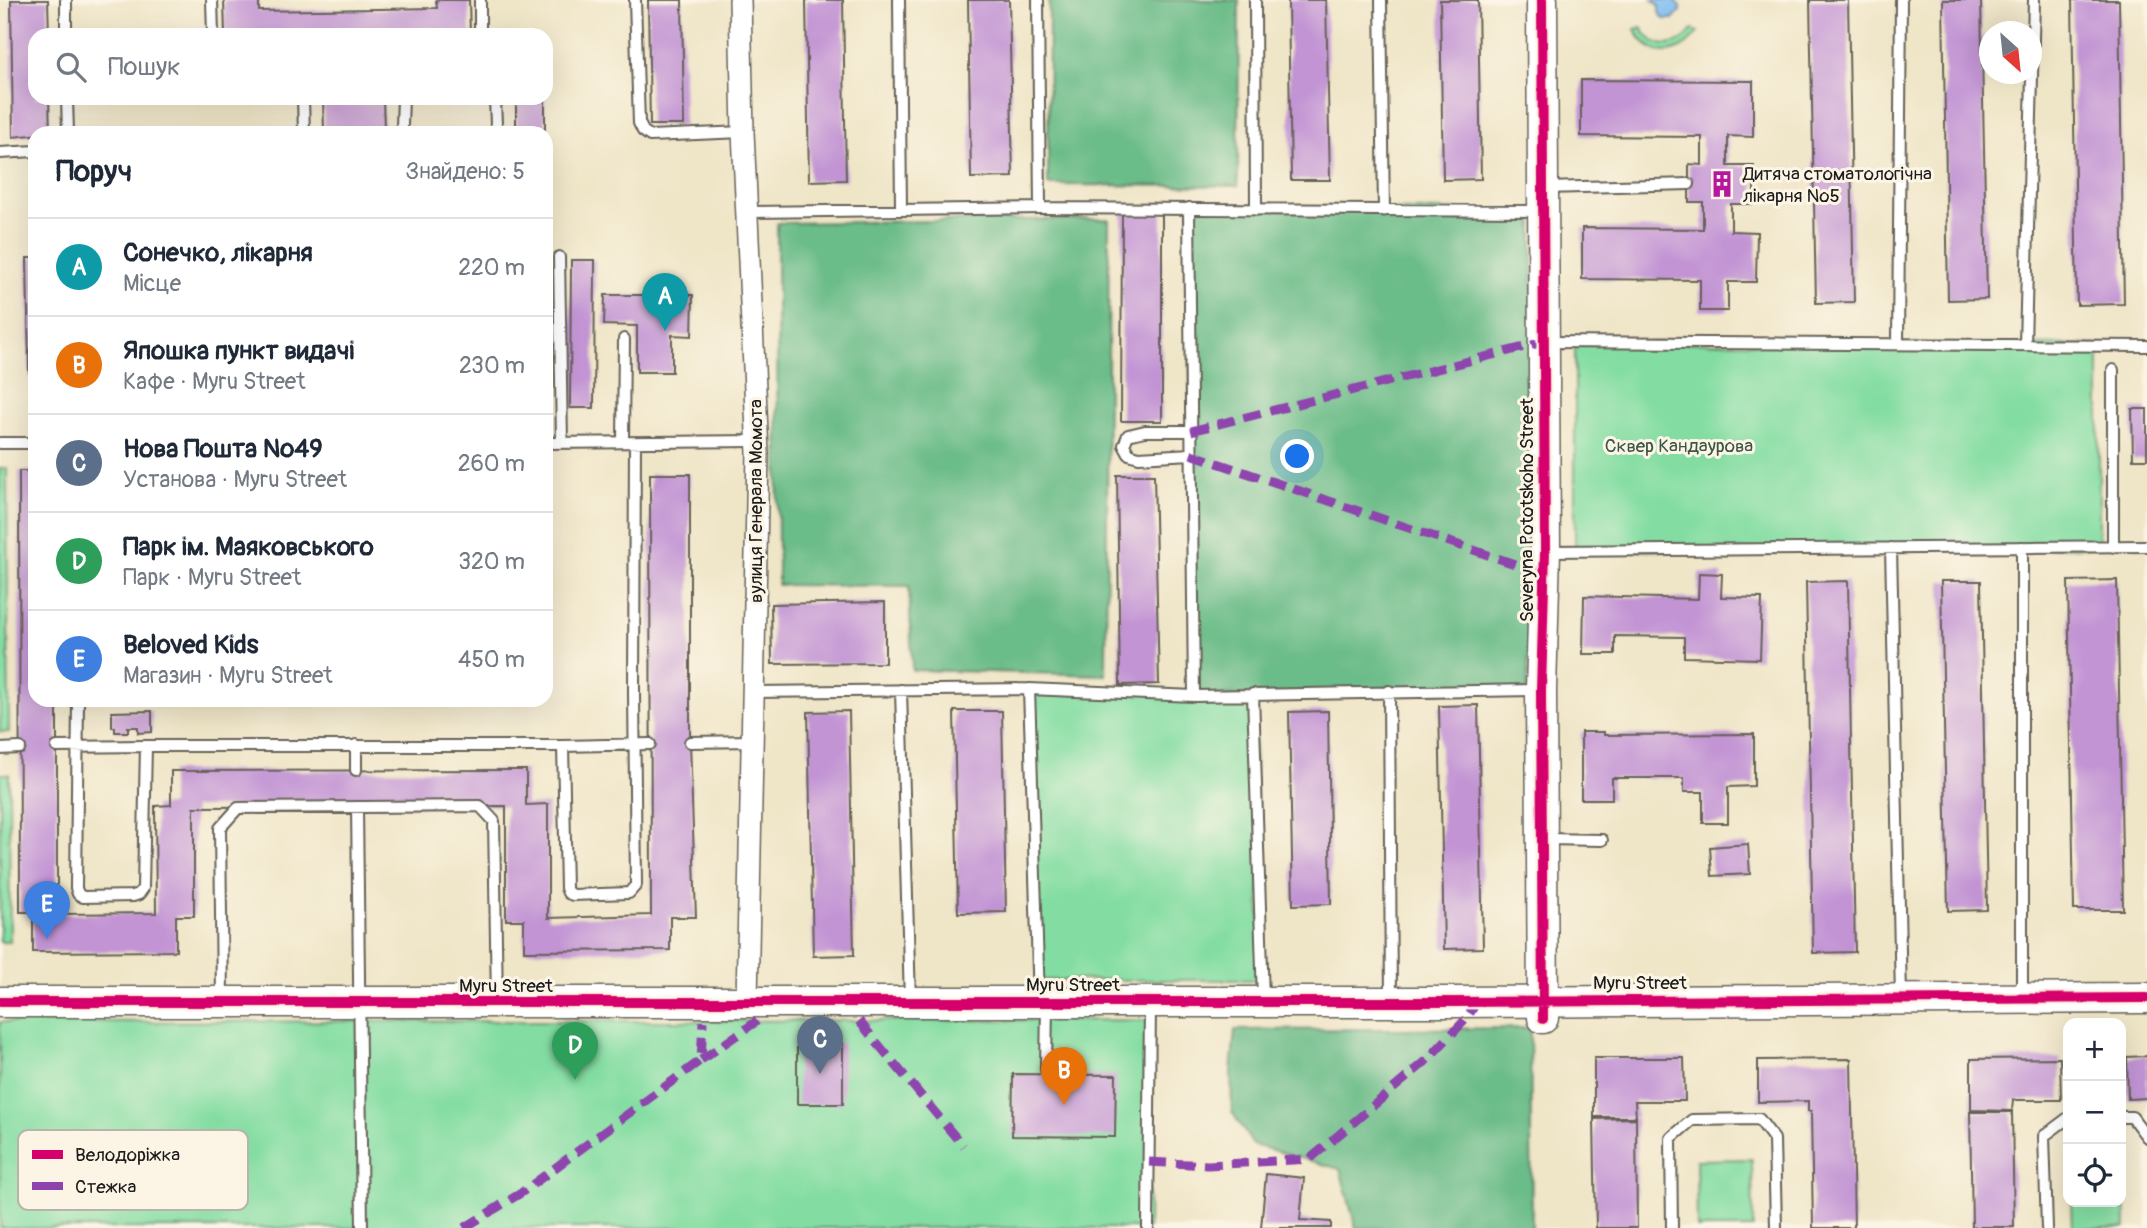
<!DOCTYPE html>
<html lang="uk">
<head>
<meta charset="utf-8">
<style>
	body { margin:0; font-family:Pangolin,sans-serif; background:#f2f2f3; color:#1f2937 }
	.controls { position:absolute; right:21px; bottom:21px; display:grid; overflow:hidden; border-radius:14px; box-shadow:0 7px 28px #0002 }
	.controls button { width:63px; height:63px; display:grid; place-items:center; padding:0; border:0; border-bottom:2px solid #e0e1e3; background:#fff; color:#1f2937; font:35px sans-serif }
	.compass { position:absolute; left:1979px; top:21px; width:63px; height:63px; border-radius:50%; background:#fff; box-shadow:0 7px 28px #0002; rotate:153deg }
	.you { position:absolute; left:1298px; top:457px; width:24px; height:24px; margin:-18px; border:5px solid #fff; border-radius:50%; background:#1a73e8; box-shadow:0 0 0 10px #1a73e833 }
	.badge { display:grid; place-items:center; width:46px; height:46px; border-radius:50%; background:#7c3aed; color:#fff; font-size:23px; font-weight:700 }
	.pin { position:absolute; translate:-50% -58px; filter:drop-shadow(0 2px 4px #0008) }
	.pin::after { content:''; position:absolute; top:37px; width:24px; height:21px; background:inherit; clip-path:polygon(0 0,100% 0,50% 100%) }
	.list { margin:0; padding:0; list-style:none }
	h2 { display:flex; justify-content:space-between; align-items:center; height:91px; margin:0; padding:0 28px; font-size:30px }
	h2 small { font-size:23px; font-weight:400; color:#747a83 }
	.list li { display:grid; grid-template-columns:46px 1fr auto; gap:21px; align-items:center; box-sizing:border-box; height:98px; padding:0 28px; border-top:2px solid #e0e1e3 }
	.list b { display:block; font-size:26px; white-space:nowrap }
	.list p { margin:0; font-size:23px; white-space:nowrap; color:#747a83 }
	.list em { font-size:23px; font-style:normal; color:#747a83 }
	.icon { flex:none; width:38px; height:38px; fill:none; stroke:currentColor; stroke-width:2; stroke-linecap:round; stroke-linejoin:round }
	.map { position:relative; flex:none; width:2147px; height:1228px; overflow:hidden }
	.search { position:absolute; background:#fff; box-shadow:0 7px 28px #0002; left:28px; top:28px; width:525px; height:77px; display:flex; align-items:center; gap:18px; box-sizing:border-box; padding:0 24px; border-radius:21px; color:#747a83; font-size:26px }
	.panel { position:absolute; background:#fff; box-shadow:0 7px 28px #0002; left:28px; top:126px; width:525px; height:581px; border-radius:21px }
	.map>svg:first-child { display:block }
	.green { fill:#83dda2; stroke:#507c5f; stroke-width:2 }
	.forest { fill:#6abc88; stroke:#436c52; stroke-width:2 }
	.water { fill:#7bbcf0; stroke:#4c6c86; stroke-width:2 }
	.building { fill:#c294d4 }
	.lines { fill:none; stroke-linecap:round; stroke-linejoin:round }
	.lane-casing { stroke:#666258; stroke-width:14 }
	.street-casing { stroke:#666258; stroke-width:24 }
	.secondary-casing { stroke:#666258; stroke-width:33 }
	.lane { stroke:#fff; stroke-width:10 }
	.street { stroke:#fff; stroke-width:21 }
	.secondary { stroke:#fff; stroke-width:30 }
	.quiet { stroke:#8e44ad; stroke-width:9; stroke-dasharray:18 9; stroke-linecap:butt }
	.cycleway-casing { stroke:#fcf5e5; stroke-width:15 }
	.cycleway { stroke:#d6006c; stroke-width:10 }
	.labels { text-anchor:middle; stroke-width:6; stroke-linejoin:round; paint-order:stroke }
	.poi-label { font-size:19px; fill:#1c1c1c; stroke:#fcf5e5; text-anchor:start }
	.park-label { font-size:19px; fill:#3b5644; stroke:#fcf5e5 }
	.street-label { font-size:19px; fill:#1c1c1c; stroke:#fcf5e5 }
	.key { fill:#fcf5e5; stroke:#b9b4a9; stroke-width:2 }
	.key-label { font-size:19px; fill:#1c1c1c }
</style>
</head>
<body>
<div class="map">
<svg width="2147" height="1228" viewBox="0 0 2147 1228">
	<rect width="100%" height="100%" fill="#fcf5e5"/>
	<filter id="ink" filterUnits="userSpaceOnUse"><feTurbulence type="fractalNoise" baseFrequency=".0143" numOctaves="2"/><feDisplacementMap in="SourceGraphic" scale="14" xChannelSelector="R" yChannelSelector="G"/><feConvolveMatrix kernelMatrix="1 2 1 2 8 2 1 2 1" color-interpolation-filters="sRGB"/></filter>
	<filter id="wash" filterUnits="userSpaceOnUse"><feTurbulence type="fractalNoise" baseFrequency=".00686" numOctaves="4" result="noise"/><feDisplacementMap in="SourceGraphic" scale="28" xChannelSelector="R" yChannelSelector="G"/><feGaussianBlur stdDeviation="1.57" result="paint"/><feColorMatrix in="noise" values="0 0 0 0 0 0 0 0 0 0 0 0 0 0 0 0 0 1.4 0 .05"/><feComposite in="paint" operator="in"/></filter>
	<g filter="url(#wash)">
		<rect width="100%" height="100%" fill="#efe5c7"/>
		<path class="green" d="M1641,27c12,23 36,23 51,3l6,2c-19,26 -48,28 -63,-3z
			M1575,342l524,3v202l-524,4z
			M0,468h7l2,264h-9z
			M1029,689l224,5 9,286h-223z
			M0,774h9l1,168h-10z
			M1150,1020l-2,208h-1148v-206z
			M2121,1154h3l2,74h-54l-1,-26h50z
			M1752,1159l1,69h-56l-1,-68z"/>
		<path class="forest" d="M1049,0h190l-1,186 -190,-1z
			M1189,208l344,3 -1,367 -5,112 -333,6z
			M1109,219l-3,456 -194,-5 -3,-84 -131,-1 -1,-362z
			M1530,1028l2,200h-176l-16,-59 -87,-24 -21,-33 -1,-41 4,-41z"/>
		<path class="water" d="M1653,0h21l6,6v5l-7,8h-9l-5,-7v-6z"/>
		<g id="blocks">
			<path class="building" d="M11,0h37l1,35h-14v63h14l1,35 -37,4z
				M224,0h35v11l178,-3 -1,-8h33l1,35h-245z
				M648,0h34l2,125h-34z
				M806,0h37l3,180 -37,1z
				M968,0h41l4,177 -42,1z
				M1288,0h38l4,180h-39z
				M1440,0h38l3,179 -38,1z
				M1810,0h38l6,302 -38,1z
				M1943,0h38l6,299 -39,1z
				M2072,0h47l5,304 -47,1z
				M1581,80l172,1v56l-25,-1v30h26v38h-23v27l26,1 -1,50h-28v29h-28v-31l-118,-1v-51l121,1v-27h-14v-38l13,1v-28l-121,-1z
				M323,98h60l1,31 -60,2z
				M516,98h29v31h-29z
				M1122,212h40v209h-41z
				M27,258h8v131l-6,-17z
				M571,260h24l-1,148h-24z
				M605,295h88l-1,41 -20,-1v37h-35v-46l-33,-1z
				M2132,409h15v50h-14z
				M19,471h16v229h22v214l99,-1 -1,-107 16,-1v-34l355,-1v35l22,-1v114l103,-3 -1,-441h40v268l6,175h-26v33l-146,1v-31h-18v-114l-312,1v109h-18v35l-143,1v-40h-13z
				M1117,475h37l5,209 -39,1z
				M1699,573l23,1 -1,23 41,1 -2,61 -76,-2v-20l-69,-1v18h-32l1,-58 114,3z
				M2117,580l6,330h-49l-6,-329z
				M1848,581l7,371 -42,1 -7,-371z
				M1941,581h40l6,329 -39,1z
				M885,602v61l-113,1 -1,-60z
				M1478,705l5,243 -39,1 -5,-243z
				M152,711v21l-14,1v-6h-10v5h-13v-5h-3v-15z
				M849,711l5,244 -41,1 -5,-244z
				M954,711h48l4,201 -48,1z
				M1328,711l3,193 -38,1 -4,-193z
				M1581,732h23v3l150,-1v52l-26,1v36h-25v-31h-19v-14h-72v21h-31z
				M1748,844l2,30 -38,2 -2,-29z
				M797,1043h46v61h-46z
				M2147,1056v42l-19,1 -1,-42z
				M1594,1058h90l1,43h-50l1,16h-42z
				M2060,1058l1,42h-48l-1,11 -41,-1v-51z
				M1851,1059l3,169h-41l-2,-117h-3v-10l-50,1v-42z
				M1013,1074l103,1 -1,62 -103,-1z
				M1970,1112h42l2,115h-42z
				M1636,1118l1,110h-41l-2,-109z
				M1266,1174l38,4 -4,42 31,2v6h-70z"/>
		</g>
	</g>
	<g filter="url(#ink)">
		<use href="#blocks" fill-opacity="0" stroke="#666258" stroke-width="2"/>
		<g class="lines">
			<defs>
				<path id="lane" d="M66,0v35
					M212,0l1,35
					M480,0v35
					M635,0l4,123 4,8 7,5 93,-4
					M899,0l2,208
					M1038,0l2,208
					M1255,0l1,210
					M1381,0l3,211
					M67,98l1,35
					M303,98l1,35
					M495,98l1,27
					M400,133l2,-7 1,-28
					M0,153l35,-2
					M1546,188l143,-4
					M1189,208l5,488
					M748,212l292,-4 501,3
					M559,257l3,186
					M1544,342l603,4
					M1898,344l3,-344
					M2025,345l9,-345
					M623,442l1,-103
					M0,443h35
					M546,443l211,-2
					M1191,454l-52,3 -10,-3 -5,-9 4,-10 17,-4h46
					M2022,547v449
					M2113,547v-177
					M1891,548l10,449
					M1548,551l599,-5
					M1029,689l10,312
					M901,690l9,311
					M1389,691l2,309
					M754,692l275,-3 165,7 344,-6
					M1253,694l10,305
					M78,700l-2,188 2,6 5,3 50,-1 6,-2 4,-6 3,-142h417l3,142 2,5 5,2 56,-2 7,-8 -2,-192 1,-250
					M690,742l62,-1
					M563,746l87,-2
					M57,747l89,-1
					M0,749l20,-1
					M356,770v-25
					M357,807l5,421
					M1545,839l57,1
					M222,1000l-2,-172 18,-20 242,-2 14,15 3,181
					M1046,1069l1,-65
					M2121,1117h11l15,20
					M1148,1228l2,-225
					M1672,1228l-1,-90 21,-18 67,-1 15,20 2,89
					M2047,1228l-3,-92 24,-18"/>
				<path id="street" d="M740,0l3,132 15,321 -11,548"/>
				<path id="secondary" d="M1542,0l3,551 -4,139 2,328
					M0,1002h1453l694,-4"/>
			</defs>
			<use href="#lane" class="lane-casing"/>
			<use href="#street" class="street-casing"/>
			<use href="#secondary" class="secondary-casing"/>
			<use href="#lane" class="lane"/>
			<use href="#street" class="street"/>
			<use href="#secondary" class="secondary"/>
			<path class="quiet" d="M1191,431l353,-89
				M1191,454l353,120
				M859,1021l104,125
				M701,1060l56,-39
				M1149,1162l59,3 102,-6 115,-97 42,-44 11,-18
				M464,1228l57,-35 180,-133 2,-39"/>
			<defs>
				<path id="cycleway" d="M1542,0l3,551 -4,139 2,329
					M0,1002h1453l694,-4"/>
			</defs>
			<use href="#cycleway" class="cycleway-casing"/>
			<use href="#cycleway" class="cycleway"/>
		</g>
	</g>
	<defs>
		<symbol id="building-bare" viewBox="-9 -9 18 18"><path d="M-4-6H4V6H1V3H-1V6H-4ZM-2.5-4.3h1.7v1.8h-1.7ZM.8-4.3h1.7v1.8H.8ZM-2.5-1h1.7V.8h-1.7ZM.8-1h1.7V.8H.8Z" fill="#b5179e" stroke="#fcf5e5" stroke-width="2.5" paint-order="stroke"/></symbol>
	</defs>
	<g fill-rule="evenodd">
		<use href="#building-bare" x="1703" y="165" width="38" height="38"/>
	</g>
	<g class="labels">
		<g class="poi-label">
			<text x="1743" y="180">Дитяча стоматологiчна<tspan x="1743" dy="22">лiкарня №5</tspan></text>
		</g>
		<g class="park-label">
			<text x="1679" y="452">Сквер Кандаурова</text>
		</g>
		<g class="street-label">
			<text transform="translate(755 501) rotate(-90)" y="7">вулиця Генерала Момота</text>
			<text transform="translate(1526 510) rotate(-90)" y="7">Severyna Pototskoho Street</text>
			<text x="1640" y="989">Myru Street</text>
			<text x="1073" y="991">Myru Street</text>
			<text x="506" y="992">Myru Street</text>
		</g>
	</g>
	<rect x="18" y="1130" width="230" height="80" rx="10" class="key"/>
	<rect x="32" y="1150" width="31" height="9" fill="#d6006c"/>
	<rect x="32" y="1182" width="31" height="8" fill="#8e44ad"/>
	<g class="key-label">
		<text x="75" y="1161">Велодоріжка</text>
		<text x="75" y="1193">Стежка</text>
	</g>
</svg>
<div class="controls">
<button>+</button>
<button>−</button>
<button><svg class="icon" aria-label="locate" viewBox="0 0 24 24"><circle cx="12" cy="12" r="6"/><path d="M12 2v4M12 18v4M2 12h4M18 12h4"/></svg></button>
</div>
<svg class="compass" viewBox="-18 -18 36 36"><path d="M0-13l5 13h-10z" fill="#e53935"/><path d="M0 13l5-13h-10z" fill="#747a83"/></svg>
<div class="you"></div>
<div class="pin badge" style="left:665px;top:331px;background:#0f9aa8">A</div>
<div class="pin badge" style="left:1064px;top:1105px;background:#e8710a">B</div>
<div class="pin badge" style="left:820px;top:1074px;background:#5c6f8a">C</div>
<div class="pin badge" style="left:575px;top:1080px;background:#2e9e5b">D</div>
<div class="pin badge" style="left:47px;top:939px;background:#3f7fe0">E</div>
<div class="search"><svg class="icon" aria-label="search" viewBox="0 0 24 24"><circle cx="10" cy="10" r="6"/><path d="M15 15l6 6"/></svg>Пошук</div>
<section class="panel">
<h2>Поруч<small>Знайдено: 5</small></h2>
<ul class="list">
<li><span class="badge" style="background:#0f9aa8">A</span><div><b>Сонечко, лікарня</b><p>Місце</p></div><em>220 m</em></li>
<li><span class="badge" style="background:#e8710a">B</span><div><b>Япошка пункт видачі</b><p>Кафе · Myru Street</p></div><em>230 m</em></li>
<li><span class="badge" style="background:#5c6f8a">C</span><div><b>Нова Пошта №49</b><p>Установа · Myru Street</p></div><em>260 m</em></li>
<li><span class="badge" style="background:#2e9e5b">D</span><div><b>Парк ім. Маяковського</b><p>Парк · Myru Street</p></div><em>320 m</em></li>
<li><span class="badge" style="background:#3f7fe0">E</span><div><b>Beloved Kids</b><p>Магазин · Myru Street</p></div><em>450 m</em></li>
</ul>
</section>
</div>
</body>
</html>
